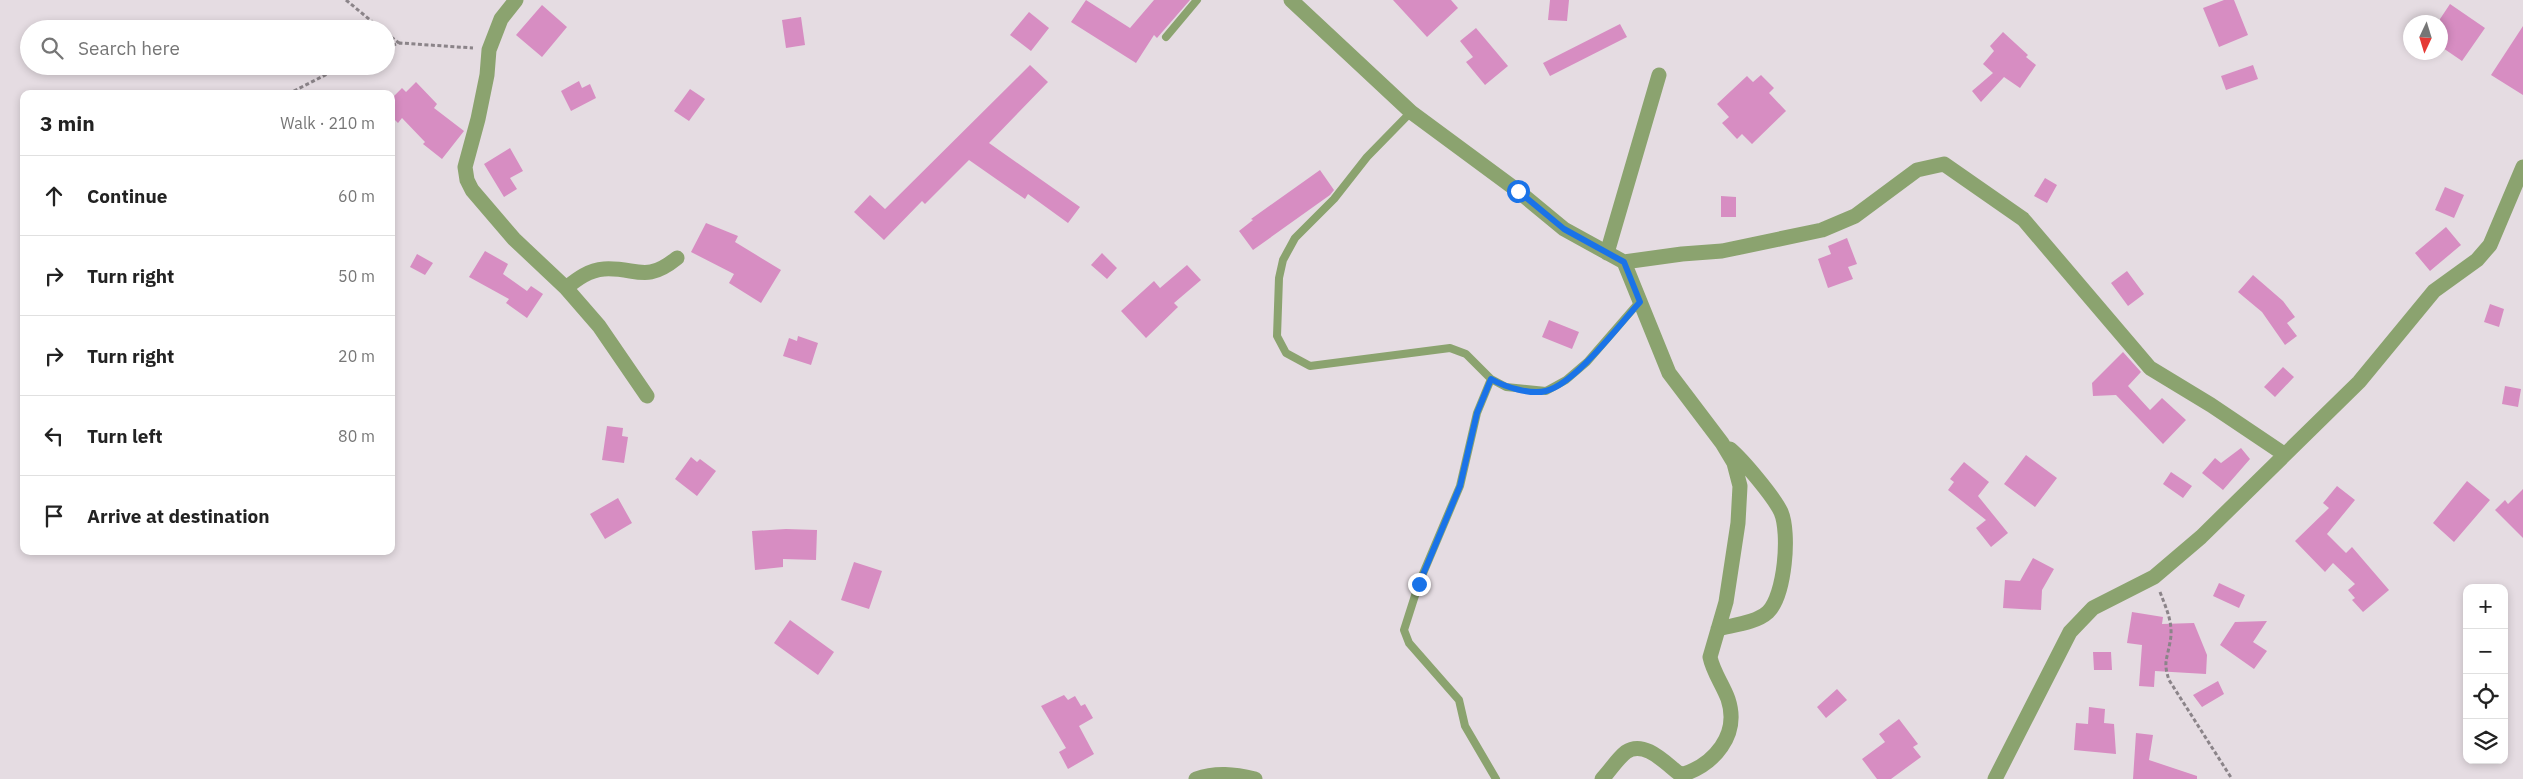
<!DOCTYPE html>
<html lang="en">
<head>
<meta charset="utf-8">
<style>
	body { margin:0; font-family:"IBM Plex Sans",sans-serif; background:#f6f6f6; color:#222 }
	.controls { position:absolute; right:15px; bottom:15px; display:grid; overflow:hidden; border-radius:10px; box-shadow:0 2px 8px #0003 }
	.controls button { width:45px; height:45px; display:grid; place-items:center; padding:0; border:0; border-bottom:1px solid #e0e0e0; background:#fff; color:#222; font:25px sans-serif }
	.compass { position:absolute; left:2403px; top:15px; width:45px; height:45px; border-radius:50%; background:#fff; box-shadow:0 2px 8px #0003; rotate:184deg }
	.stop { position:absolute; width:15px; height:15px; margin:-11px; border:4px solid #1a73e8; border-radius:50%; background:#fff }
	.stop.end { background:#1a73e8; border-color:#fff; box-shadow:0 1px 5px #0008 }
	.list { margin:0; padding:0; list-style:none }
	h2 { display:flex; justify-content:space-between; align-items:center; height:65px; margin:0; padding:0 20px; font-size:21px }
	h2 small { font-size:16px; font-weight:400; color:#767676 }
	.list li { display:grid; grid-template-columns:32px 1fr auto; gap:15px; align-items:center; box-sizing:border-box; height:80px; padding:0 20px; border-top:1px solid #e0e0e0 }
	.list b { display:block; font-size:19px; white-space:nowrap }
	.list em { font-size:16px; font-style:normal; color:#767676 }
	.icon { flex:none; width:28px; height:28px; fill:none; stroke:currentColor; stroke-width:2; stroke-linecap:round; stroke-linejoin:round }
	.map { position:relative; flex:none; width:2523px; height:779px; overflow:hidden }
	.search { position:absolute; background:#fff; box-shadow:0 2px 8px #0003; left:20px; top:20px; width:375px; height:55px; display:flex; align-items:center; gap:12px; box-sizing:border-box; padding:0 18px; border-radius:28px; color:#767676; font-size:19px }
	.panel { position:absolute; background:#fff; box-shadow:0 2px 8px #0003; left:20px; top:90px; width:375px; height:465px; border-radius:10px }
	.map>svg:first-child { display:block }
	.building { fill:#d78dc2 }
	.lines { fill:none; stroke-linecap:round; stroke-linejoin:round }
	.path { stroke:#8b8489; stroke-width:3; stroke-dasharray:4 2.5; stroke-linecap:butt }
	.service { stroke:#8ba36f; stroke-width:8 }
	.minor { stroke:#8ba36f; stroke-width:15 }
	.route { stroke:#1a73e8; stroke-width:6 }
</style>
</head>
<body>
<div class="map">
<svg width="2523" height="779" viewBox="0 0 2523 779">
	<rect width="100%" height="100%" fill="#e5dce2"/>
	<path class="building" d="M1086,0l44,28 24,-28h36l-33,38 -3,-3 -18,28 -65,-41z
		M1393,0h58l7,8 -31,29z
		M1550,0h19l-2,21 -19,-1z
		M2224,0h10l14,35 -29,12 -16,-39z
		M2450,4l35,24 -23,33 -22,-15v-27z
		M542,5l25,22 -25,30 -26,-22z
		M1029,12l20,16 -18,23 -21,-16z
		M801,17l4,28 -19,3 -4,-28z
		M1620,24l7,13 -77,39 -7,-13z
		M2523,26v69l-32,-20z
		M1476,28l32,38 -23,19 -19,-23 7,-5 -13,-16z
		M2003,32l25,23 -2,2 10,8 -16,23 -16,-11 -23,25 -9,-11 21,-18 -10,-9 11,-13 -4,-5z
		M1030,65l18,17 -59,61 91,64 -12,16 -40,-29 -3,5 -56,-39 -44,44 -3,-3 -38,39 -30,-28 16,-17 15,14z
		M2253,65l5,14 -32,11 -5,-14z
		M1761,75l13,13 -5,5 17,18 -34,33 -10,-10 -5,5 -15,-16 7,-6 -12,-13 30,-28 6,6z
		M579,81l3,7 8,-4 6,14 -25,13 -10,-20z
		M416,82l21,22 -3,4 30,23 -22,28 -19,-15 2,-2 -23,-24 -4,5 -7,-7v-17l11,-11 4,4z
		M690,89l15,10 -16,22 -15,-10z
		M510,148l13,23 -13,7 7,11 -13,8 -20,-33z
		M1320,170l14,20 -4,5 -77,55 -14,-19 14,-11 -2,-1z
		M2045,178l12,7 -10,18 -13,-7z
		M2445,187l19,8 -10,23 -19,-8z
		M1721,196l15,1v20h-15z
		M706,223l32,13 -3,6 46,28 -20,33 -32,-20 5,-9 -43,-22z
		M2446,227l15,18 -31,26 -15,-18z
		M1847,238l10,26 -9,3 5,12 -25,9 -10,-29 13,-5 -3,-8z
		M485,251l23,13 -5,10 24,17 4,-5 12,8 -16,24 -21,-15 3,-4 -40,-22z
		M1102,253l15,15 -10,11 -16,-14z
		M417,254l16,9 -8,12 -15,-8z
		M1187,265l14,15 -27,23 4,4 -32,31 -25,-27 33,-30 6,7z
		M2127,271l17,23 -16,12 -17,-23z
		M2253,275l30,26 12,16 -8,6 10,13 -12,9 -23,-33 -24,-20z
		M2490,304l14,5 -5,18 -15,-5z
		M1549,320l30,12 -7,17 -30,-12z
		M798,336l20,7 -7,22 -28,-9 6,-18 8,3z
		M2123,352l18,20 -13,14 22,24 12,-12 24,22 -23,24 -47,-49 -23,1 -1,-13z
		M2283,367l11,10 -19,20 -11,-10z
		M2505,386l16,3 -3,18 -16,-3z
		M607,426l16,2 -1,8 6,1 -4,26 -22,-3z
		M2241,448l9,11 -27,31 -21,-17 13,-15 6,5z
		M2026,455l31,23 -22,29 -31,-23z
		M691,457l6,5 3,-3 16,12 -19,25 -22,-17z
		M1964,462l25,20 -11,14 30,37 -17,14 -15,-19 10,-8 -38,-30 6,-8 -4,-3z
		M2171,472l21,14 -9,12 -20,-14z
		M2467,481l23,19 -36,42 -21,-19z
		M2337,486l18,14 -28,34 19,19 6,-6 37,43 -26,22 -11,-12 3,-2 -7,-8 7,-6 -22,-21 -8,9 -30,-31 34,-33 -6,-5z
		M2523,489v49l-28,-28 10,-10 3,4z
		M618,498l14,25 -27,16 -15,-25z
		M786,529l31,1 -1,30 -33,-1v8l-28,3 -3,-39z
		M2033,558l21,11 -12,21 -1,20 -38,-2 2,-28 15,1z
		M854,562l28,9 -13,38 -28,-9z
		M2219,583l26,12 -6,13 -26,-12z
		M2132,612l31,5 -1,7 32,-1 13,32 -1,19 -51,-3 -1,16 -15,-1 3,-41 -15,-2z
		M790,620l44,32 -16,23 -44,-32z
		M2267,621l-14,21 14,9 -13,18 -34,-24 15,-23z
		M2093,652h18l1,18h-18z
		M2218,681l6,13 -22,13 -9,-12z
		M1837,689l10,11 -21,18 -9,-11z
		M1064,695l4,5 7,-4 6,10 4,-2 8,14 -14,8 15,28 -26,15 -9,-17 7,-4 -25,-42z
		M2089,707l16,2 -1,14 10,1 2,30 -42,-4 2,-27 12,1z
		M1899,719l19,25 -5,3 8,10 -30,22h-14l-15,-20 23,-17 -6,-8z
		M2136,733l17,2 -4,25 48,16v3h-64z"/>
	<g class="lines">
		<path class="path" d="M346,0l35,29
			M386,33l13,10
			M386,47l14,-4 73,5
			M288,94l55,-28
			M2160,592c6,16 14,32 10,50 -3,18 -7,20 -1,38l63,99"/>
		<path class="service" d="M1166,37l31,-37
			M1411,112l-44,45 -33,42 -39,39 -12,22 -4,18 -2,58 9,17 24,13 140,-18 16,6 25,25 15,8 40,4 20,-11 21,-18 53,-61
			M1491,379l-14,34 -17,73 -41,97 -15,47 5,13 50,57 6,26 31,53"/>
		<path class="minor" d="M516,0l-15,19 -12,31 -2,25 -9,44 -13,48 2,13 5,10 42,49 52,49 33,38 48,70
			M1291,0l120,112 107,79 46,38 60,33 58,-8 40,-3 100,-21 33,-14 62,-46 27,-6 79,55 127,149 61,37 73,49
			M1607,253l52,-178
			M566,288c11,-9 23,-18 38,-19 33,-2 41,15 73,-11
			M1718,629c15,-4 38,-6 50,-17 17,-17 22,-79 13,-100 -7,-15 -38,-52 -51,-63
			M1196,779c20,-7 38,-5 59,0
			M1602,779c8,-8 15,-20 24,-27 19,-13 41,13 55,23 33,-10 59,-40 47,-76 -5,-14 -15,-27 -18,-42l16,-55 12,-79 2,-37 -6,-23 -12,-20 -53,-70 -45,-111
			M1995,779l75,-147 23,-24 61,-31 47,-40 158,-155 75,-91 43,-31 13,-15 33,-78"/>
	</g>
	<g class="lines">
		<path class="route" d="M1419,584l41,-98 17,-73 14,-34c14,8 39,16 55,12 30,-8 73,-66 94,-89l-16,-40 -60,-33 -46,-38"/>
	</g>
</svg>
<div class="controls">
<button>+</button>
<button>−</button>
<button><svg class="icon" aria-label="locate" viewBox="0 0 24 24"><circle cx="12" cy="12" r="6"/><path d="M12 2v4M12 18v4M2 12h4M18 12h4"/></svg></button>
<button><svg class="icon" aria-label="layers" viewBox="0 0 24 24"><path d="M12 4l9 5-9 5-9-5zM3 14l9 5 9-5"/></svg></button>
</div>
<svg class="compass" viewBox="-18 -18 36 36"><path d="M0-13l5 13h-10z" fill="#e53935"/><path d="M0 13l5-13h-10z" fill="#767676"/></svg>
<div class="stop" style="left:1518px;top:191px"></div>
<div class="stop end" style="left:1419px;top:584px"></div>
<div class="search"><svg class="icon" aria-label="search" viewBox="0 0 24 24"><circle cx="10" cy="10" r="6"/><path d="M15 15l6 6"/></svg>Search here</div>
<section class="panel">
<h2>3 min<small>Walk · 210 m</small></h2>
<ul class="list">
<li><svg class="icon" aria-label="ahead" viewBox="0 0 24 24"><path d="M12 20V5M6 11l6-6 6 6"/></svg><div><b>Continue</b></div><em>60 m</em></li>
<li><svg class="icon" aria-label="right" viewBox="0 0 24 24"><path d="M7 20v-9h11M14 6l5 5-5 5"/></svg><div><b>Turn right</b></div><em>50 m</em></li>
<li><svg class="icon" aria-label="right" viewBox="0 0 24 24"><path d="M7 20v-9h11M14 6l5 5-5 5"/></svg><div><b>Turn right</b></div><em>20 m</em></li>
<li><svg class="icon" aria-label="left" viewBox="0 0 24 24"><path d="M17 20v-9H6M10 6l-5 5 5 5"/></svg><div><b>Turn left</b></div><em>80 m</em></li>
<li><svg class="icon" aria-label="arrive" viewBox="0 0 24 24"><path d="M6 21V4h12l-3 4 3 4H6"/></svg><div><b>Arrive at destination</b></div></li>
</ul>
</section>
</div>
</body>
</html>
